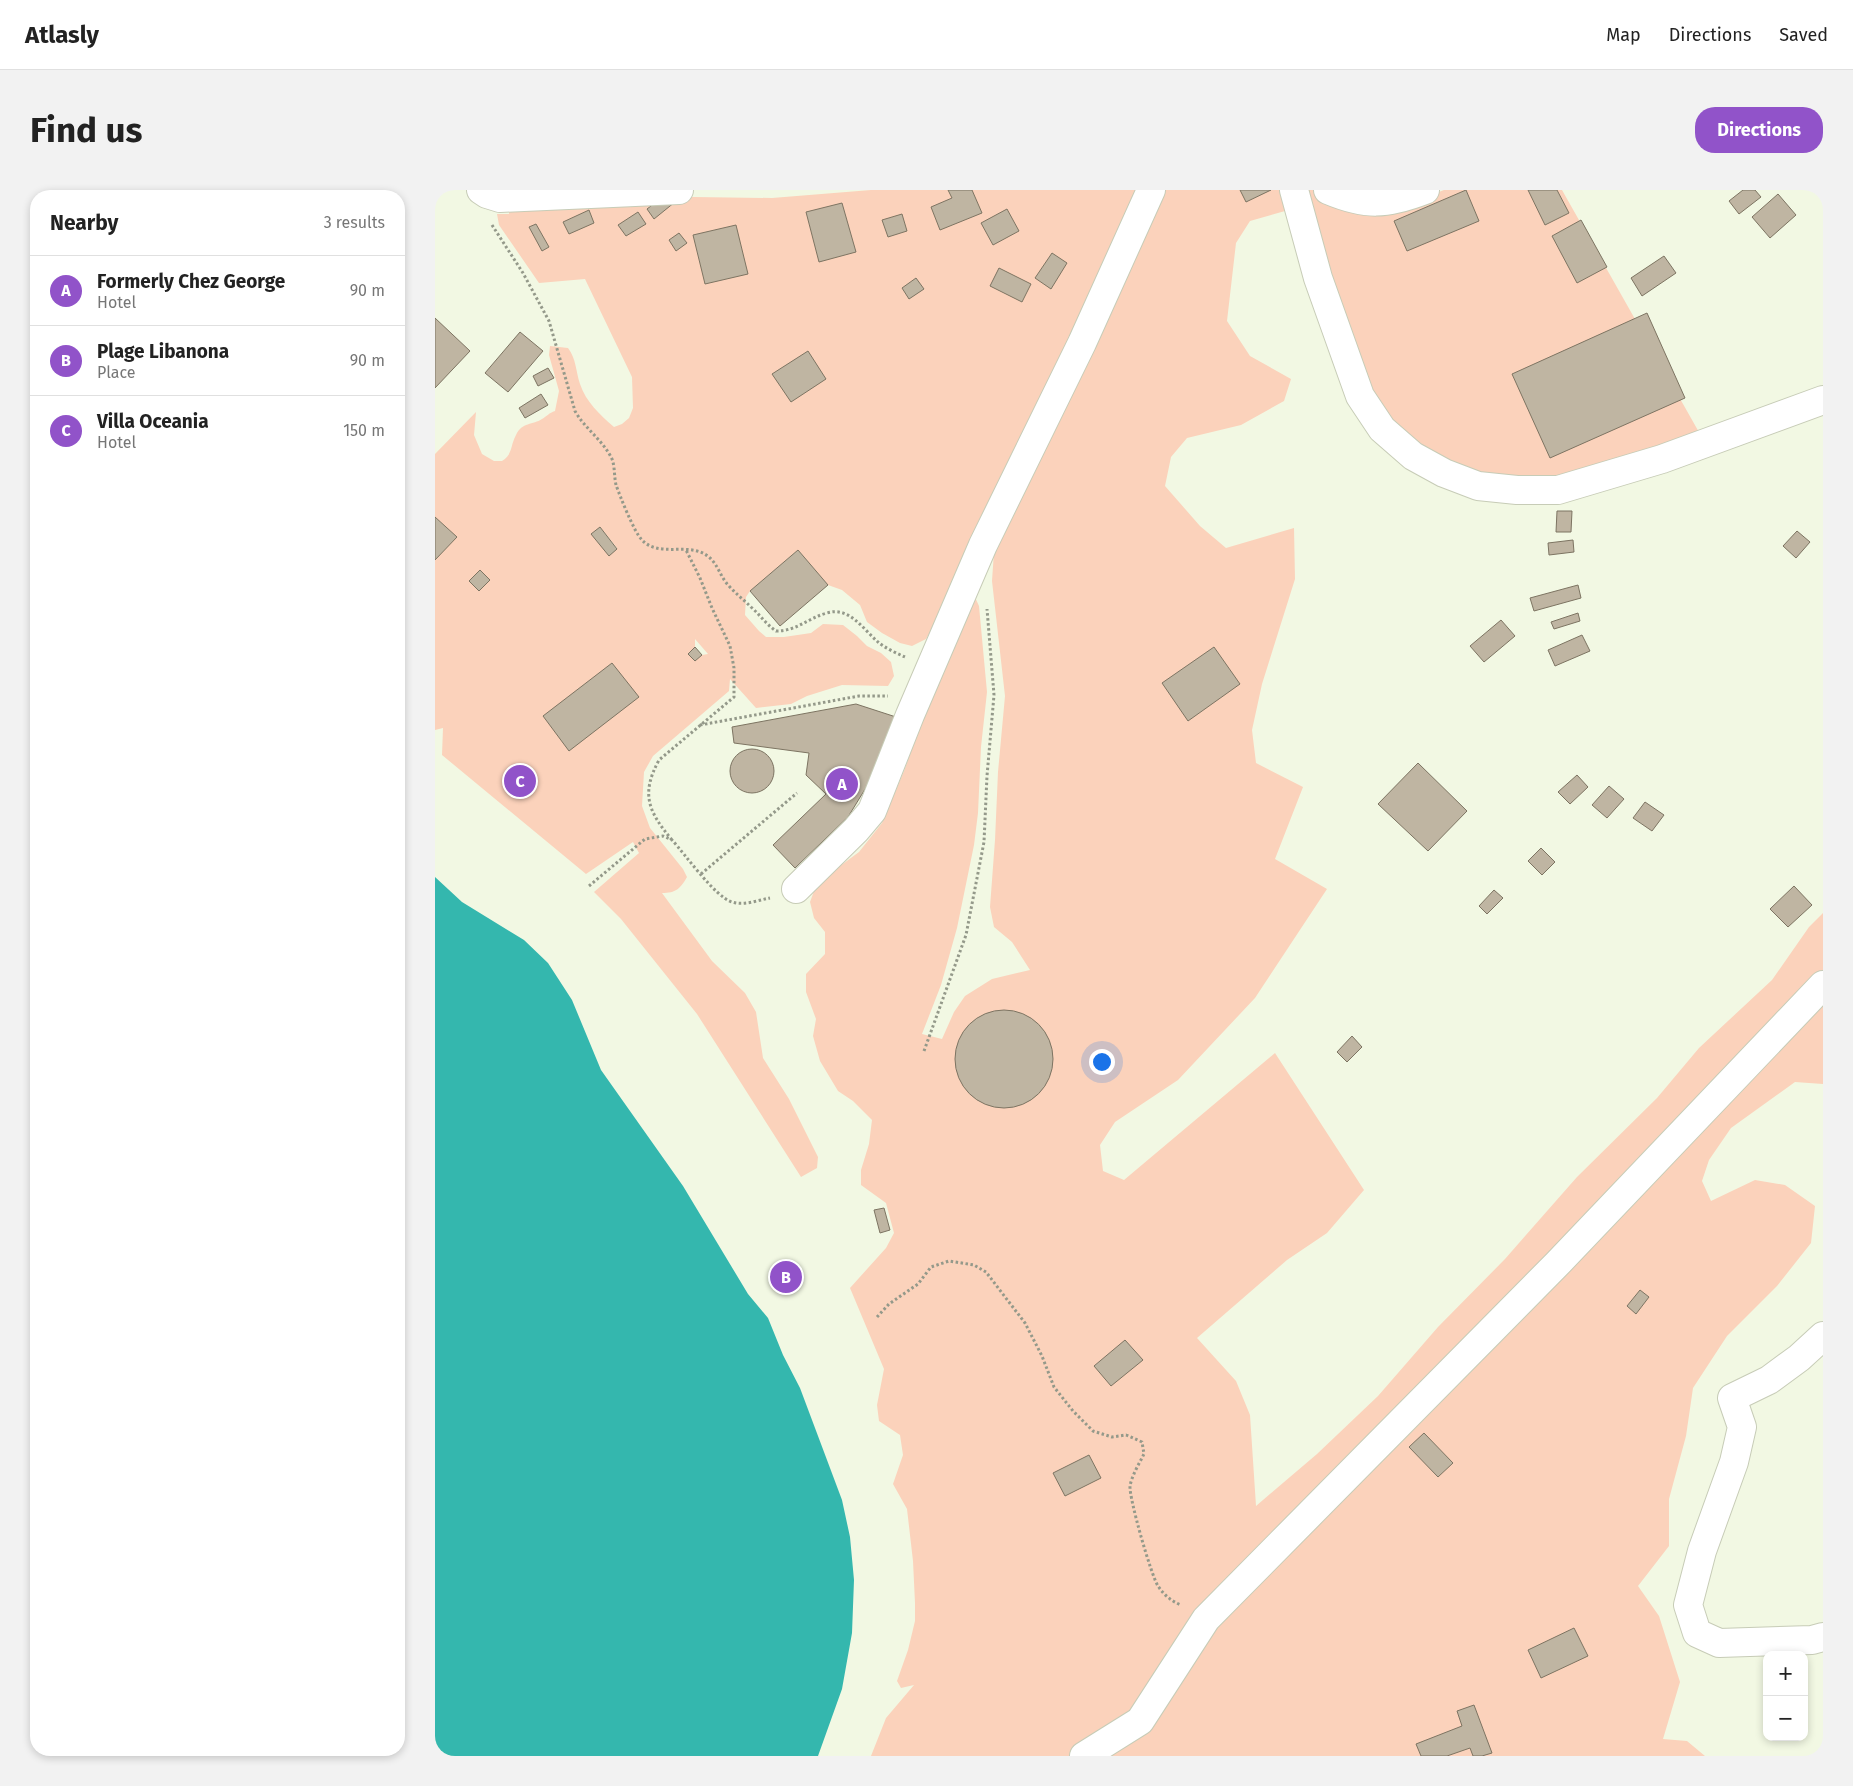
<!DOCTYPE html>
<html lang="en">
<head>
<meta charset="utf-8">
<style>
	body { margin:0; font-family:"Fira Sans",sans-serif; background:#f2f2f2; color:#222 }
	.controls { position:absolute; right:15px; bottom:15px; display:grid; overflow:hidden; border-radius:10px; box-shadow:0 2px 8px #0003 }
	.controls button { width:45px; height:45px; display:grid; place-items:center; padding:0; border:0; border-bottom:1px solid #e0e0e0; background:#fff; color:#222; font:25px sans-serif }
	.you { position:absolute; left:666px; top:871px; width:18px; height:18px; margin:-12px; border:4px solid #fff; border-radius:50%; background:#1a73e8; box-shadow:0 0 0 8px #1a73e833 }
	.badge { display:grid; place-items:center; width:32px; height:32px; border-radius:50%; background:#9153c9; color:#fff; font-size:16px; font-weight:700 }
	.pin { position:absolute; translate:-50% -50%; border:2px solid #fff; box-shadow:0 1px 5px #0006 }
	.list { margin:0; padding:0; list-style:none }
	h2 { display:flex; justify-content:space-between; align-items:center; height:65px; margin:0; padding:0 20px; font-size:21px }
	h2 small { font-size:16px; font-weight:400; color:#767676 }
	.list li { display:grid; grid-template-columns:32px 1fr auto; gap:15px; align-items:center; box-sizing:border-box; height:70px; padding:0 20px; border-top:1px solid #e0e0e0 }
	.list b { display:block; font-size:19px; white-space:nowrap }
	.list p { margin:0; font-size:16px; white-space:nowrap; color:#767676 }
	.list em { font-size:16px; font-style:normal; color:#767676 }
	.map { position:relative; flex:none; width:1388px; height:1566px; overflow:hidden; border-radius:20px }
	header { display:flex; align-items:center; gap:30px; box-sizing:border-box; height:70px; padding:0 25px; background:#fff; border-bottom:1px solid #e0e0e0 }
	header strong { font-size:24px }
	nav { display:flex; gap:28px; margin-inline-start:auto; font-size:18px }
	.intro { display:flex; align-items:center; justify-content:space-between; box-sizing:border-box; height:120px; padding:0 30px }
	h1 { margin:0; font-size:35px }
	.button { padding:12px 22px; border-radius:20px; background:#9153c9; color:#fff; font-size:18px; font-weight:700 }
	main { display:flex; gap:30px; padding:0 30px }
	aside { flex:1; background:#fff; border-radius:20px; box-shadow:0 2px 8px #0003 }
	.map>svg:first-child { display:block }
	.green { fill:#fbd2bb; fill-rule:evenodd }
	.water { fill:#34b7ae }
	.building { fill:#bfb5a2; stroke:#7d7462 }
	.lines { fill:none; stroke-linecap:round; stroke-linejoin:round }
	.minor-casing { stroke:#c7ccb7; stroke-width:30 }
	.path { stroke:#94998a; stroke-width:3; stroke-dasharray:2.5 2.5; stroke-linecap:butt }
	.minor { stroke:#fff; stroke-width:28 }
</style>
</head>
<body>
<header>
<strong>Atlasly</strong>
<nav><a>Map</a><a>Directions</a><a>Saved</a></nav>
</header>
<div class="intro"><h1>Find us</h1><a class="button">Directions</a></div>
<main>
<aside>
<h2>Nearby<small>3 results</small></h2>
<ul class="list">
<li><span class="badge">A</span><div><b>Formerly Chez George</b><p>Hotel</p></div><em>90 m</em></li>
<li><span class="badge">B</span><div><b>Plage Libanona</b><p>Place</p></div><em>90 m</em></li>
<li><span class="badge">C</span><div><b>Villa Oceania</b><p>Hotel</p></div><em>150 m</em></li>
</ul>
</aside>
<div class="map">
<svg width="1388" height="1566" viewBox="0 0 1388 1566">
	<rect width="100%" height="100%" fill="#f2f8e3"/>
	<path class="green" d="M436,0h269l-203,430 -11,19 -14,7 -12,-3 -18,-10 -15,-11 -7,-17 -18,-15 -14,-5 -30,-35 -48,41 -4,6 -1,18 14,16 7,6h18l27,-4 12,-9 20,1 14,11 10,10 14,7 10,9 3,14 -6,10 -46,-1 -35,11 -16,8 -35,4 -26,-29 -1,12 -76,65 -9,16 -2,34 8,22 33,41 4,8c-7,12 -11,16 -25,16l50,68 33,32 11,19 7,46 26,41 29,58 -1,11 -16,9 -104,-163 -76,-95 -27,-27 45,-39 -6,-11 -47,32 -144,-119 1,-27 -8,2v-170l21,-23 -21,-20v-63l41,-42 -2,23 8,19 12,7h8c11,-7 8,-15 14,-26 6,-13 17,-10 26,-16 5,-3 7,-6 13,-8l4,-20 -10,-36 1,-9 18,2c8,10 8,24 12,36 6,18 20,31 34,43l8,-3 7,-6 4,-10 -1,-31 -47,-98 -46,4 -40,-58 -2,-11h12v-9l21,-5 164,-3 78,1zM165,337l17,21 -8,7 -17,-20zM260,449l13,15 -6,1 -7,6 -7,-7 7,-7z
		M729,0h117l4,21 -35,10 -14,22 -9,78 23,35 41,23 -7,22 -43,24 -54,13 -16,19 -6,29 35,40 26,22 68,-20 1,51 -33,105 -10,46 4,33 47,24 -28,72 52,30 -72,109 -77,82 -63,42 -15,23 3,26 21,9 151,-127 89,137 -37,43 -40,27 -90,78 39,43 14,34 6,91 61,-52 61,-58 60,-69 67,-68 72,-82 80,-79 42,-50 73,-68 37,-53 14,-14v171l-28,-2 -64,46 -22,32 -7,21 9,20 44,-21 30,5 30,21 -4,37 -34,43 -50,50 -34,52 -7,48 -17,63v47l-31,40 21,30 21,66 -17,57 24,2 18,15h-834l15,-38 28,-33 -13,3 -4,-7 11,-31 7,-29v-18l-2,-42 -6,-52 -14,-25 10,-29 -3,-20 -21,-14 -2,-16 7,-36 -34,-81 36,-40 8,-15 -8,-30 -25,-18v-15l8,-26 3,-24 -19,-19 -15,-10 -18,-30 -7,-25 3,-17 -10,-27v-18l19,-20v-22l-11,-14 -4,-16 7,-19 42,-31 23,-29 22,-52 36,-100 34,-76 5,11 8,86 -6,55 -3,66 -4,32 -17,83 -16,57 -19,49 20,5 12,-27 11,-16 27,-17 38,-9 -18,-28 -18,-15 -4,-20 5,-67 3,-68 7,-76 -13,-115 2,-29z
		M872,0h6l18,11 69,6 44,-17h118l138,244 -144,46 -76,-4 -32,-12 -58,-41 -28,-50 -44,-125z"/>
	<path class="water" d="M0,687l27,25 62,38 24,23 24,37 29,70 82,116 65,108 20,24 15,37 17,33 42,112 8,37 4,43 -2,53 -10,56 -24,67h-383z"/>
	<path class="building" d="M513,0h24l10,23 -42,17 -9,-23 21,-9z
		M805,0h31l-25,12z
		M1031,0l13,31 -72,30 -13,-30z
		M1093,0h29l12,23 -24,12z
		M1308,0h12l6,7 -22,17 -10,-13z
		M233,3l7,9 -21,17 -7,-10z
		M1343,4l18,21 -26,23 -18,-21z
		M407,13l14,49 -37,10 -13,-50z
		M572,19l12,22 -26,14 -12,-22z
		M154,20l5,13 -25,11 -6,-12z
		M203,22l8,12 -20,12 -8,-11z
		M467,24l5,17 -19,6 -6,-17z
		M1146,30l26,47 -30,16 -25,-47z
		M101,34l13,23 -7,4 -13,-24z
		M301,35l12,49 -43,10 -12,-49z
		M244,43l8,10 -11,8 -7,-11z
		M617,63l15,10 -16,26 -16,-11z
		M1229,66l12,17 -34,23 -11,-18z
		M564,78l32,16 -9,18 -32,-16z
		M481,88l8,11 -15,10 -7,-11z
		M1212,123l38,85 -135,60 -38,-84z
		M0,128l35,33 -35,37z
		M85,142l23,19 -35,41 -23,-19z
		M373,161l18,28 -35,23 -19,-28z
		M113,178l6,10 -16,8 -5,-10z
		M106,204l7,11 -23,13 -6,-10z
		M1122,321h15l-1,21h-15z
		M0,327l22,20 -22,23z
		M165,337l17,22 -8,7 -18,-22z
		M1362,341l13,11 -14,16 -13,-12z
		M1138,350l1,12 -25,3 -1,-12z
		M363,360l30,35 -48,41 -30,-35z
		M45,380l10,10 -11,11 -10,-10z
		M1143,395l3,13 -47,13 -4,-13z
		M1143,423l2,8 -26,8 -3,-7z
		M1066,430l14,16 -31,26 -14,-16z
		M1147,445l8,16 -35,15 -7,-16z
		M260,457l7,8 -7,6 -7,-7z
		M779,457l26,37 -52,37 -26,-38z
		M177,473l27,34 -70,54 -26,-35z
		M421,514l40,13 -18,51 -30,49 -53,51 -22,-23 53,-51 -20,-19 3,-22 -75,-10 -2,-16z
		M295 581a22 22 0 1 1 44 0a22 22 0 1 1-44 0Z
		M983,573l49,48 -39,40 -50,-47z
		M1142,585l11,12 -18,17 -12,-12z
		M1174,596l15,13 -17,19 -15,-13z
		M1210,612l19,13 -12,16 -19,-13z
		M1106,658l14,14 -13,13 -14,-14z
		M1359,696l18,19 -24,22 -18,-18z
		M1059,700l9,8 -16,16 -8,-8z
		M520 869a49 49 0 1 1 98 0a49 49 0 1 1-98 0Z
		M917,846l10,11 -15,15 -10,-10z
		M449,1018l6,22 -10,3 -6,-23z
		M1205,1100l9,7 -13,17 -9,-8z
		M690,1150l18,20 -32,26 -17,-20z
		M989,1243l29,30 -15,14 -29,-30z
		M654,1265l12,23 -36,18 -12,-23z
		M1139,1438l14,28 -47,22 -13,-28z
		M1039,1515l18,48 -10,3h-9l-3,-8 -23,8h-26l-5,-12 46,-18 -5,-15z"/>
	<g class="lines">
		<defs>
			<path id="minor" d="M46,0l6,4 13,4 179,-8
				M859,0l24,88 42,118 22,33 31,27 31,17 34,13 39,4h41l104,-31 161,-59
				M893,0c38,16 58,15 97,0
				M361,699l60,-59 16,-19 38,-96 73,-170 99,-202 69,-153
				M1388,1146l-24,22 -30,22 -37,18 10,29 -8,35 -32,89 -14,54 9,28 22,10 93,-3 11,-3
				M649,1566l56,-35 66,-102 351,-355 266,-279"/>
		</defs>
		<use href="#minor" class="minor-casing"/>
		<path class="path" d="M57,35l31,48 26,48 26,90c10,18 28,29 37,48 3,8 2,17 4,26 4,11 18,47 26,55 18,19 49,0 68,18 8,7 11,20 19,28 7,8 15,14 22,21 9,8 15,17 25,24 21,0 32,-13 51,-18 22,-7 36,16 51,29 7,6 18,11 27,15
			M265,535l159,-29h29
			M237,650c-23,-28 -32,-45 -13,-80l75,-63v-29l-4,-22 -18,-38 -12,-30 -14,-28
			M266,684l96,-81
			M154,696l56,-47 18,-3 9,4c13,14 43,57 60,62 12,4 26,-2 38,-4
			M489,861l42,-116 18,-93 3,-66 7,-81 -7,-86
			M442,1127l12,-13 29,-20 13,-17 18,-6 25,4 12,7 39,51 17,33 12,31 19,24 20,20 19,6 14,-2 16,7 2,12c-5,10 -12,21 -14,32 -1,12 21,89 28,100 6,9 13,15 23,19"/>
		<use href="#minor" class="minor"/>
	</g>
</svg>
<div class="controls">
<button>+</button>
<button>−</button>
</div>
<div class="you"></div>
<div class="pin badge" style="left:407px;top:594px">A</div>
<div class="pin badge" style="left:351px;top:1087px">B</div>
<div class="pin badge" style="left:85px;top:591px">C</div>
</div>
</main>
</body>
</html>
